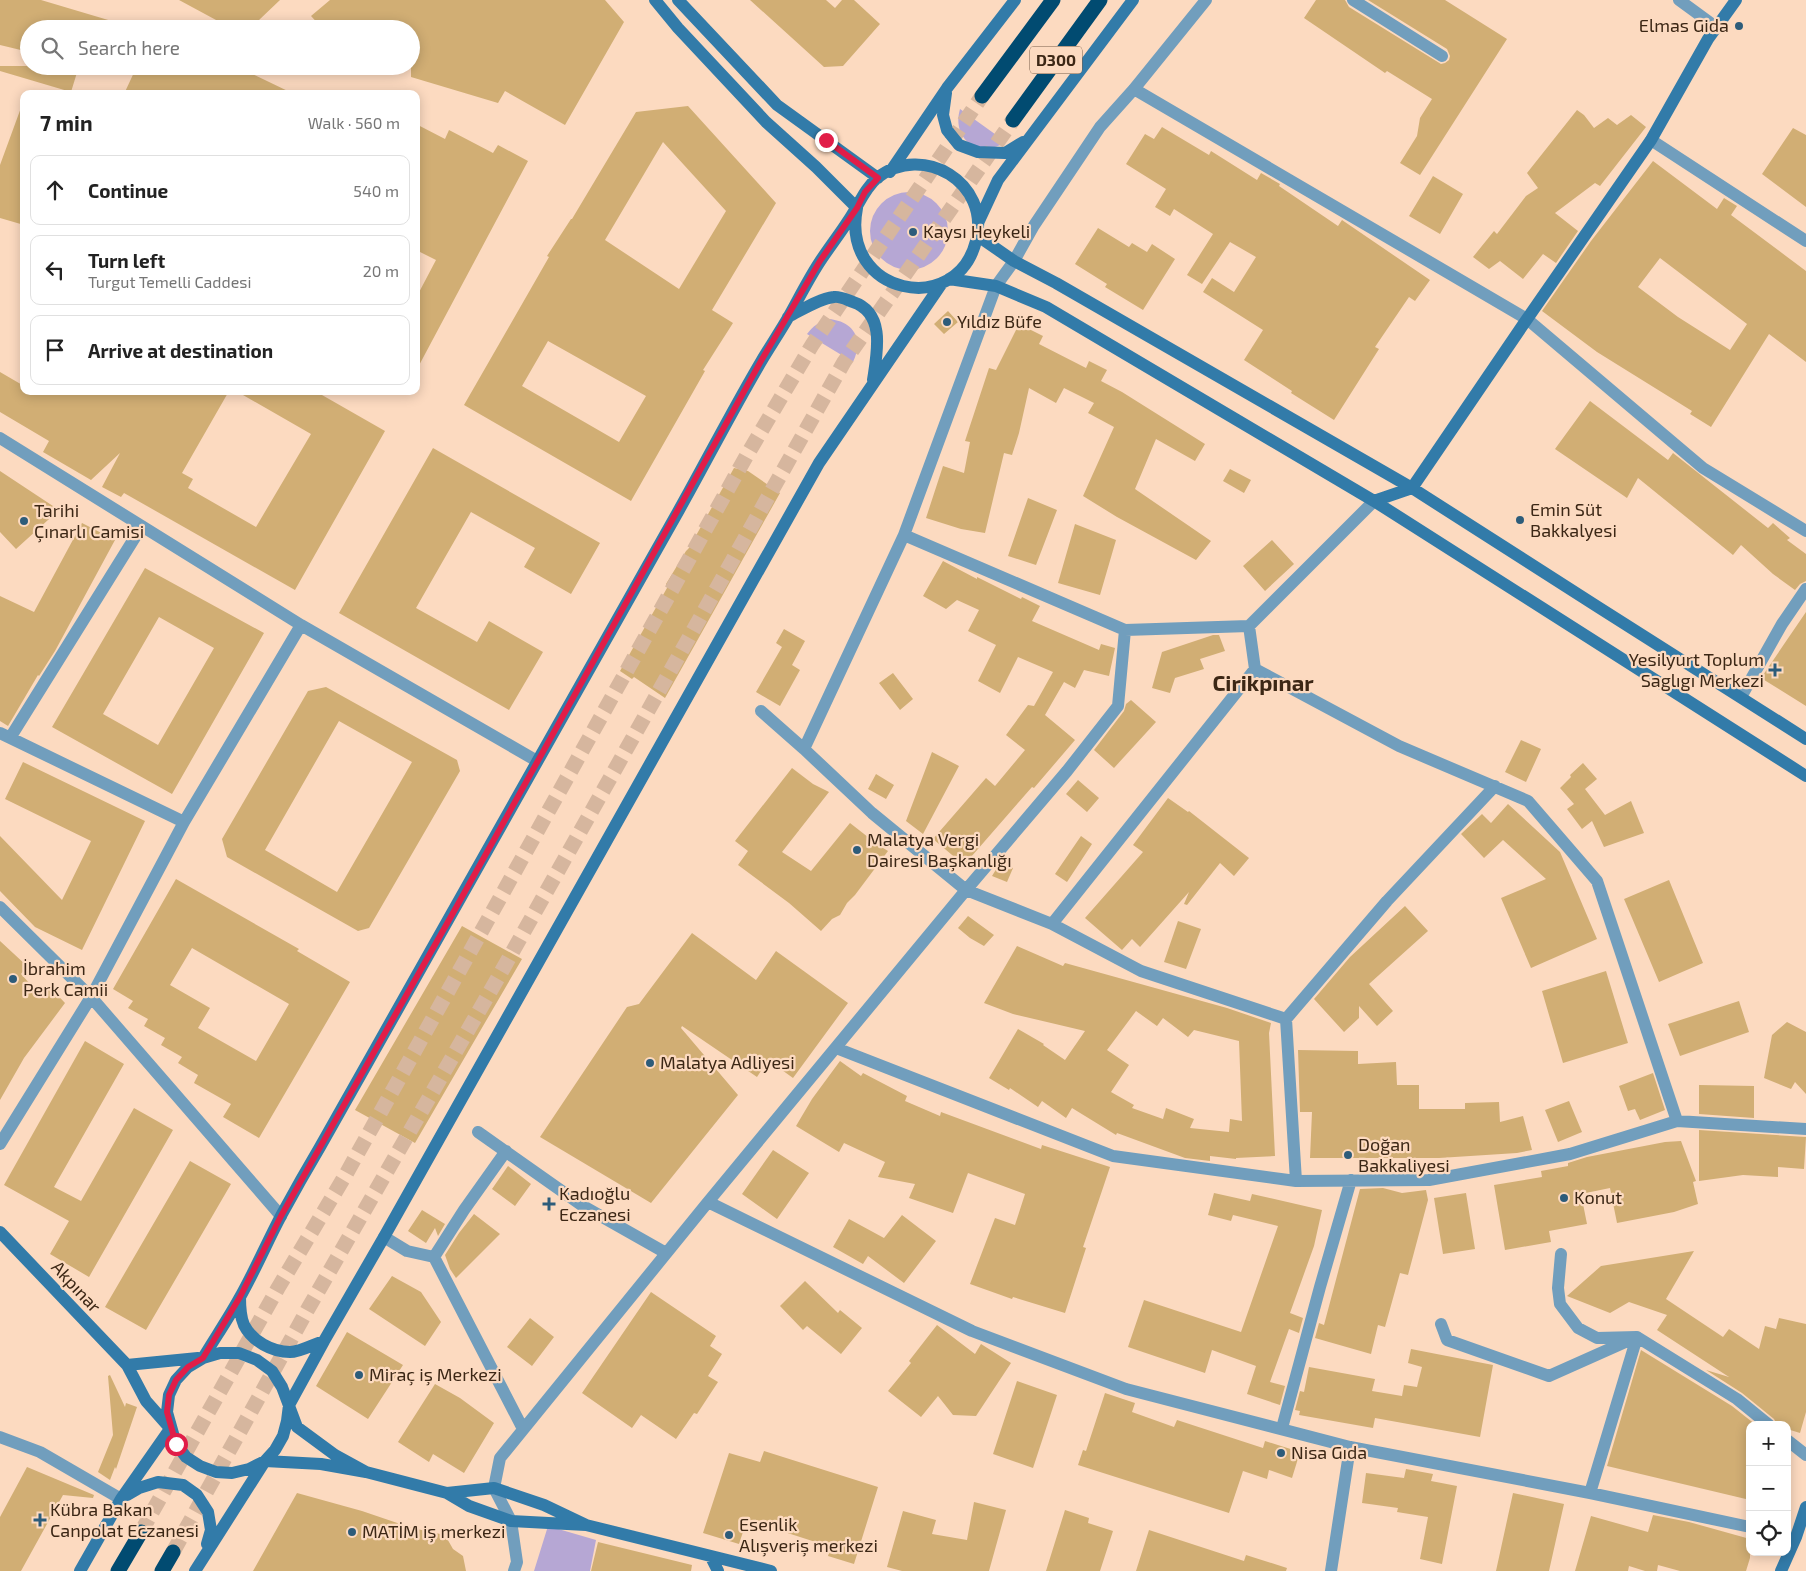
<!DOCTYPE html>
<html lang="en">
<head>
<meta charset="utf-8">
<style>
	body { margin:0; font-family:"Exo 2",sans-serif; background:#f6f6f6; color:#222 }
	.controls { position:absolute; right:15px; bottom:15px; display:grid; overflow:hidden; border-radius:10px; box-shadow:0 2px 12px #0003 }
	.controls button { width:45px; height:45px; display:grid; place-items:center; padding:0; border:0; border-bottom:1px solid #e0e0e0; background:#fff; color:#222; font:25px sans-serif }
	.stop { position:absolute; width:15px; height:15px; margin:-11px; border:4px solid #e11d48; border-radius:50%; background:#fff }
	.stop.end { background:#e11d48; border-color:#fff; box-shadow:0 1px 5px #0008 }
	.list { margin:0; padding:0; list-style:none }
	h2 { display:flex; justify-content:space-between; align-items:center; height:65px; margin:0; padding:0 20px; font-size:21px }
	h2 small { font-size:16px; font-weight:400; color:#767676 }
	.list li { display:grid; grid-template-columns:32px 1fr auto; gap:15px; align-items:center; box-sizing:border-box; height:70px; margin:0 10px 10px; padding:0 10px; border:1px solid #e0e0e0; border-radius:10px }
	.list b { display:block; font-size:19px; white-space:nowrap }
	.list p { margin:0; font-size:16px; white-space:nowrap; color:#767676 }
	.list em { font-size:16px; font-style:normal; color:#767676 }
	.icon { flex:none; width:28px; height:28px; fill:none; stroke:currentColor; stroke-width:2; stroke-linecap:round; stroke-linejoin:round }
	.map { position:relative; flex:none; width:1806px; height:1571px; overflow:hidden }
	.search { position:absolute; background:#fff; box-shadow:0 2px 12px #0003; left:20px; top:20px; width:400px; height:55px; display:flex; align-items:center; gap:12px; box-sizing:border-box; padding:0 18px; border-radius:28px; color:#767676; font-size:19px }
	.panel { position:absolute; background:#fff; box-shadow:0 2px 12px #0003; left:20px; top:90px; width:400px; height:305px; border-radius:10px }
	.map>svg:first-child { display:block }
	.green { fill:#b6a7d4 }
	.building { fill:#d1ae74; fill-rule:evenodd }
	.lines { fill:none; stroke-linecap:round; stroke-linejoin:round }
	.highway-tunnel { stroke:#d6b69e; stroke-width:15; stroke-dasharray:15 8; stroke-linecap:butt }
	.street { stroke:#719ebd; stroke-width:12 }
	.secondary { stroke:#327ba9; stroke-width:12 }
	.highway { stroke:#014b71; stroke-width:15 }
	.route { stroke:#e11d48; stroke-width:6 }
	.poi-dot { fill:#2d5c7a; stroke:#fcdac0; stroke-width:2 }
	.labels { text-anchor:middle; stroke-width:4.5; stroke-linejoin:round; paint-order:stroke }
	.shield { fill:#fcdac0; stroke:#765d48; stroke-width:1 }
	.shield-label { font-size:16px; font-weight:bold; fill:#3c2715 }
	.poi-label { font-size:18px; fill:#3c2715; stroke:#fcdac0; text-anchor:start }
	.street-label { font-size:18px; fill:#3c2715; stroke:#fcdac0 }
	.district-label { font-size:22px; font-weight:bold; fill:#3c2715; stroke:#fcdac0 }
</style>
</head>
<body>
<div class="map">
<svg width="1806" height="1571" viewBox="0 0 1806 1571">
	<rect width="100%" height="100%" fill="#fcdac0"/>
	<path class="green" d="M960,109l46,33c-26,17 -55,-2 -46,-33z
		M870 231a39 39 0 1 1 78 0a39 39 0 1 1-78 0Z
		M828,319c26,2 36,20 25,43l-46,-28c6,-8 12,-12 21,-15z
		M548,1526l48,14 -6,31h-56z"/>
	<path class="building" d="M0,0h41l84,25 -1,4h-95v23l-29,-7z
		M179,0h101l-21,20 -30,7z
		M330,0h275l19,22 -59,103 -60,-34 -7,12 -87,-26v-48h-88l-12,-13z
		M750,0h76l9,8 7,-8h12l26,24 -37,42 -19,1z
		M1316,0h29l4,7 92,57 4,-1 4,-3 1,-4 -3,-7 -79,-49h77l62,39 -87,136 -20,-12 17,-27 3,-18 12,-19 -45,-28 -2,2 -81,-55z
		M0,66h79l-8,26 -71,-21z
		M137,66h99l58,28h-170z
		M22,105l2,1v119l-24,-7v-53z
		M688,106l88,97 -64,107 21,13 -30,47 2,1 -74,130 -167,-96 85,-148 -2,-1 24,-37h1l64,-107zM663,142l63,69 -47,78 -74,-49zM548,341l98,55 -27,46 -97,-56z
		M1577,110l7,5 10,13 14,-10 9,7 14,-10 15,12 -46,59 -5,-3 -40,30 23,18 -22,32 -13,-9 -20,25 -23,-18 -11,8 -16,-12 21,-26 3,3 29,-38 12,-8 -11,-15z
		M416,124l29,15 4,-9 44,23 5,-8 30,16 -112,210v-73l20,-38 -20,-10z
		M1162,127l47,28 2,-4 46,29 4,-7 19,11 -1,2 59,40 4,-6 88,60 -15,21 -6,-4 -34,50 4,2 -45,71 -43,-27 1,-2 -48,-31 19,-30 -60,-38 9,-14 22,14 22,-35 -26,-15 -28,42 -15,-9 26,-41 -39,-25 -4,7 -15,-9 11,-18 -40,-25 19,-30 9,5z
		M1793,128l13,7v72l-44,-33z
		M1653,161l64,48 7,-11 13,8 -6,9 75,56v91l-37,-28 -58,93 -21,-13 2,-3 -95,-59 -55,-41 49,-70zM1660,258l87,66 -17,26 -52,-33 -40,-30z
		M1433,176l30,18 -23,40 -31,-18z
		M1098,228l31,19 3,-4 15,9 5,-8 23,15 -32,51 -38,-23 2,-3 -32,-20z
		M948,311l10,11 -14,12 -10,-10z
		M1019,324l24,12 -4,8 47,24 3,-7 18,9 -6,11 21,11 83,52 -10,17 -39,-22 -21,50 76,52 -15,19 -79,-43 -34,-21 31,-69 -26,-14 6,-10 -30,-15 -8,15 -27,-15 -10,45 -7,22 -8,-2 -19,80 -24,-4 -35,-11 17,-52 21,7 6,-31 -5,-1 24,-73 7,2z
		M0,372l24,14v5h205l-47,82 11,6 -5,9 68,39 55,-93 -75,-43h79l70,40 -90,159 -171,-97 -3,4 -19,-10 18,-34 -29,27 -48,-28 6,-11 -49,-29z
		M1590,401l78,59 5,-7 95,75 5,-5 17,15 -3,2 19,14v27l-6,3 -5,6 -22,-16 -32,-29 -8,10 -95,-77 -11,20 -72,-49z
		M433,448l167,95 -29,51 -47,-27 11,-19 -64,-36 -55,96 61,34 12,-21 54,31 -34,58 -170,-97z
		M734,468l14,3 32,22 -115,205 -31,-21 -2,2 -12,-8 47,-83 -1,-4 20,-33 3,-3z
		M1230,469l21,11 -7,13 -21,-12z
		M0,471l59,39 -43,39 -16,-17z
		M1028,498l29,12 -21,55 -28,-9z
		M82,523l33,17 -60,111 -16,25 -1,-1 -30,51 -8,-5v-125l34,16z
		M1075,524l41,16 -16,55 -42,-12z
		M1272,540l22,24 -29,27 -22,-25z
		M943,561l34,18v-2l44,22 1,-2 18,9 -8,15 67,29 2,-6 14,4 -6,28 -25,-6 -9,18 -11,-6 -19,33 30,25 -41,48 -2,-1 -68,78 -31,-26 53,-61 9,8 30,-36 -19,-15 22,-30 6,1 19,-34 -35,-15 -18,36 -22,-12 18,-36 -28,-14 11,-21 -22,-10 -11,9 -23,-13z
		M145,568l119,65 -92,161 -120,-67zM159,617l55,31 -56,97 -55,-31z
		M1806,612v94l-45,-28z
		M784,629l21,12 -13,24 8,5 -20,36 -24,-14 26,-45 -6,-4z
		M1213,635h6l6,16 -25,8 4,10 -29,9 -5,15 -18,-5 10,-36z
		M893,673l20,26 -13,11 -21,-27z
		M326,687l131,73 3,11 -91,157 -11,3 -131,-74 -5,-18 86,-148zM339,721l73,41 -75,130 -72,-42z
		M1131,700l25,22 -42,46 -20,-18 30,-39 2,-7z
		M1521,740l20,9 -15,33 -21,-10z
		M932,752l27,14 -36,68 -17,-13z
		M23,762l122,59 -63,129 -47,-23 -35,-36v-55l62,64 29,-59 -86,-42z
		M1583,763l14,16 -12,10 20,26 26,-14 13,32 -40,14 -12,-26 -10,8 -15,-20 7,-5 -14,-16 11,-11 -1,-2z
		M792,768l21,16 16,8 -47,60 29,19 39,-48 23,18 8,3 2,4 5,3 -33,44 -8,8 -7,12 -8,4 -11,12 -32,-28 -51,-38 10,-14 -13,-10z
		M876,774l18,11 -8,14 -18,-10z
		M1078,780l21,18 -12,14 -21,-18z
		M1168,798l20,14 1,-1 60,47 -15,18 -14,-13 -33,42 -3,-1 5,-12 -49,55 -8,-8 -10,11 -37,-32 58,-66 -10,-7z
		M1508,804l52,48 37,87 -66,29 -30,-70 45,-19 -43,-39 -19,18 -23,-24 21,-20 9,9z
		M1081,836l11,8 -25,38 -12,-8z
		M1000,863l13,5 -6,14 -15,-6z
		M176,879l123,70 -2,2 53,31 -91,156 -36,-21 8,-13 -37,-21 4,-8 -20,-12 4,-6 -21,-12 4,-7 -21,-12 4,-7 -20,-11 5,-7 -20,-12zM192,948l97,56 -33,57 -58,-33 12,-20 -40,-23z
		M1669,880l34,83 -44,19 -35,-83z
		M1405,906l23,25 -59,53 24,27 -16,15 -18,-20v12l-15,14 -30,-33 36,-42z
		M968,916l26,19 -10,11 -14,-8 -12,-10z
		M1178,921l23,8 -15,40 -22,-7z
		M462,926l60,33 -107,184 -60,-33z
		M692,933l64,47 20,-29 72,52 -55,75 -25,-18 -11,17 -75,-51 -1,2 57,67 -87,108 -111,-66 87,-130 12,-3z
		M0,941l27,25 -6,8 19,21 9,-9 16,17 -41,55 -24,42z
		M1017,946l46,20 2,-3 162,45 44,15 -2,10 6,123 -39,2v1l-26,-3v5l-25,-3 -68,-25 -1,2 -44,-27 -6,10 -24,-17 -4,6 -28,-19 -1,2 -20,-12 29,-49 26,15 -1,1 22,15 20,-29 -72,-17 -29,-11zM1136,1011l21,15 6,-8 25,19 6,-7 45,11 3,80 -12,-2 -1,13 -39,-4 4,-9 -28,-11 -3,11 -31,-11 2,-3 -23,-13 18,-27 -22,-15z
		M1606,971l22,72 -65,20 -21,-72z
		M1739,1001l10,31 -69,24 -12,-32z
		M1787,1022l19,10v62l-11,-12 -4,7 -27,-11 8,-43z
		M85,1041l39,23 -70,123 27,14 53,-93 39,22 -84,147 -39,-23 19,-33 -65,-36z
		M1298,1050l60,1v13l38,-2 1,23h22v24h46v-6l34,-1 1,20 23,-6 9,34 -15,3 -78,5h-129l2,-46h-12z
		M840,1061l21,15 2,-3 44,23 -2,5 35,15 1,-4 100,37 1,-4 68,22 -27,80 3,1 -21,65 -52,-16 -1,2 -42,-15 25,-66 20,7 10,-31 -57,-21 -15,40 -44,-15 6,-14 -37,-7 7,-15 -41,-19 -5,9 -43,-26 16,-27z
		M1653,1073l12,37 -25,10 -5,-11 -7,2 -9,-25z
		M1699,1085l55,1v32l-55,-4z
		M1569,1101l13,31 -24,10 -13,-32z
		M1699,1130l107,7 -2,32 -26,-2v10l-35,-2 -44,6z
		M1681,1141l15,40 -3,1 5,22 -24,8 -57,11 -7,-35 -29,6 6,30 -38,7 2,11 -46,8 -11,-65 48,-8 -1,-6 27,-5v-3l19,-6 78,-15z
		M773,1150l36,23 -32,46 -35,-25z
		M190,1161l41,23 -85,146 -41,-23z
		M508,1166l23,18 -16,22 -23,-17z
		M1383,1188l19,5 24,-3 2,10 -20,75 -8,-2 -15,54 -7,-2 -7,29 -56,-16 4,-15 5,2 36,-136z
		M1214,1193l36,8 2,-7 70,16 -8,36 -24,67 13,5 -4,15 -10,-4 -19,53 15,4 -5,19 -33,-11 9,-28 -44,-16 -7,23 -77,-26 16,-47 97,32 37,-106 -45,-11 -2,6 -23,-6z
		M1466,1193l9,56 -32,5 -9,-56z
		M422,1210l23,14 -7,12 -3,-8 -9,15 -18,-12z
		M474,1214l26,20 -44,44 -6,-9 -5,-14 14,-22z
		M902,1215l34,26 -32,42 -36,-27 -5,8 -30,-17 16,-28 35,19z
		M1694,1251l-28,48 57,38 6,-8 30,20 6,-23 11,3 3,-11 27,6v88l-6,21 -13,-4v-4h-10l-3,-6 -32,-26 -36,-23 23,7 -72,-47 10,-15 -38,-13 -19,11 -43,-17 34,-30z
		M392,1276l29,16 20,30 -16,24 -56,-37z
		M805,1281l33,32 2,-3 22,18 -21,26 -34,-28 -4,4 -23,-24z
		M651,1292l65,44 -6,10 12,8 -14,22 10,6 -21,32 -3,-1 -18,26 -35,-24 -9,13 -50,-35z
		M530,1318l24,19 -22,29 -25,-19z
		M937,1325l38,29 6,-10 30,19 -35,53 -23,-1 -15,-19 -17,21 -33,-26 23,-28 -2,-2z
		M347,1332l56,33 -35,54 -52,-33z
		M1411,1349l82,16 -13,72 -105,-19 -2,10 -74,-13 1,-4 -5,-1 5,-19 4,1 5,-25 66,12 -3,12 30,5 2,-11 13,2 5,-20 -14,-4z
		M1641,1350l91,56 24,19h-6v75l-143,-34z
		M110,1375l15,32 1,-4 11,4 -21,62 -1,-2 -5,13 -12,-8 15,-37 -5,-59z
		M1017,1381l40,14 -24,73 -40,-14z
		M435,1384l25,14 34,25 -30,50 -31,-19 -4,8 -31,-20z
		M1105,1393l30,10 -3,9 42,15 3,-7 86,28 2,-7 35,11 -8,26 -23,-8 -2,9 -24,-8 -14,42 -151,-48 5,-15 3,1z
		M764,1451l114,36 -24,77 -26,-8 3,-9 -84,-27 -8,24 -36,-11 26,-80 31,9z
		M27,1467l67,28 -1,3 -30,-3 -42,76h-21v-54z
		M1406,1469l27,5 -2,7 26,5 -15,78 -22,-5 8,-42 -31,-5 1,-4 -36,-5 4,-30 38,5z
		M297,1493l65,18 50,17 33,7 8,14 10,7 3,15h-213z
		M1513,1493l51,11 -15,67h-53z
		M974,1502l32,8 -17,61h-87l-15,-4 16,-56 33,9 -4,14 35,6z
		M1065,1510l24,8 -1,5 25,8 -13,40h-54z
		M1653,1515l36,7 61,17v19l-4,13h-66l-22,-6 -1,6h-12l-16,-5 -1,5h-53l16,-55 57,16z
		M1149,1530l95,31 2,-6 41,13 -1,3h-150z
		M598,1542l94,23 -1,6h-100z"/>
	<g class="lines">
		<path class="highway-tunnel" d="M141,1532l137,-244 67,-112 402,-721 65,-110 170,-249
			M173,1552l136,-245 186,-324 349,-621 169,-242"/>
		<path class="street" d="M1353,0l89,56
			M1679,0l37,27
			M1134,89l393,230 176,149 103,63
			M1651,140l155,101
			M0,438l301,187 236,136
			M904,535l221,95 124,-4 125,-125
			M1249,626l6,43
			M1125,630l-7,76 -51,65 -101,119 -94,-77 -68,-64 100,-214 92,-249 18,-25 19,-34 67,-100 34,-38 72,-89
			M1741,697l41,-73 24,-35
			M761,711l43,38
			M0,733l184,89
			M10,738l132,-212
			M0,907l91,90 190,219
			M1052,924l89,47 145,48 10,162
			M1286,1019l101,-118 108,-115
			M836,1048l277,108 183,25 133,-1 141,-26 107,-33
			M478,1132l105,74 83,47
			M0,1144l91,-147 93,-175 117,-197
			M708,1202l258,-312 86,34 203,-255 144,77 129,55 69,80 80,240 129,8
			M384,1237l23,14 27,6 89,172
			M1561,1254l-3,34 2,16 18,24 19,10 40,-1 100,62 32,26
			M434,1257l30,-47 42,-59
			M1441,1324l6,16 102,36 83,-37
			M1282,1428l38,-141 31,-107
			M0,1437l40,15 81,47
			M1787,1440l19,15
			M1590,1493l47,-156
			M514,1571l3,-9 -6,-41 -17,-33 6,-30 208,-256 264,129 154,58 224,58 240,46 160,34
			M1331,1571l19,-124"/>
		<path class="secondary" d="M655,0l23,28 88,94 50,45 41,41
			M678,0l99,105 101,73
			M946,93l-3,22 4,15 12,15 19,7 27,1 18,-11
			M890,172l57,-84 68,-88
			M978,223l20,-43 135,-180
			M978,236l36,25 42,22 356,205 186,119 208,132
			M949,279l47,7 50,21 328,194 432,275
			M788,317c14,-7 30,-18 46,-20 6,-1 13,3 19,5 33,11 24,51 20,78
			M1374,501l38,-13 115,-169 124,-179 57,-101 28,-39
			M0,1232l127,133 19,36 23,26
			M240,1297c0,10 0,19 4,28 8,16 28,27 46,27 10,0 24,-8 34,-11
			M203,1358c12,-20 25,-39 36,-59 16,-28 28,-57 43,-85 12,-22 25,-45 38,-67 120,-212 238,-425 359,-637 28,-50 54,-101 83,-150 9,-15 19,-30 27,-44 10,-18 19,-36 30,-53 9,-14 20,-28 29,-42 10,-14 16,-32 29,-43 46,-36 114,5 99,63 -19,77 -136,54 -119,-33
			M127,1365l71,-7
			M366,1472l-31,-17 -38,-28 -15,-40 -10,-16 -15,-11 -18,-7h-19l-17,5 -15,9 -12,13 -7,15 -2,17 9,32 10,13 14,9 16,6 16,1 17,-4 16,-8 56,3 45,8 81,21 22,13 42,15 75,4
			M447,1493l47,-5 50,17 42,20 185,46
			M127,1495l12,-7 19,-6 25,3 14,10 11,17 3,18 -4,14
			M711,1557l7,14
			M80,1571l41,-72 49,-70
			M195,1571l70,-110 10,-11 8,-14 4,-15 2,-16 35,-64 60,-104 435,-774 123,-180
			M1781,1571l15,-34 10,-30"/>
		<path class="highway" d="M982,96l71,-96
			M1013,120l87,-120
			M118,1571l23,-39
			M162,1571l11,-19"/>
	</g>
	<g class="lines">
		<path class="route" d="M176,1444l-9,-32 2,-17 7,-15 12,-13 15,-9 37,-61 41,-81 172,-303 308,-552 59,-100 37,-53 8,-16 13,-14 -52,-38"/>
	</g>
	<g class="poi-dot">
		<circle cx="1739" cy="26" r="5"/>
		<circle cx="913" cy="232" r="5"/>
		<circle cx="947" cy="322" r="5"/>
		<circle cx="1520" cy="520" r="5"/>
		<circle cx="24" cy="521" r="5"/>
		<path d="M1772.5 662.5h5v5h5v5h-5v5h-5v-5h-5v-5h5z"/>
		<circle cx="857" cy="850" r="5"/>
		<circle cx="13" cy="979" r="5"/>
		<circle cx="650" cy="1063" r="5"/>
		<circle cx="1348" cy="1155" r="5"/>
		<circle cx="1564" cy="1198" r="5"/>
		<path d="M546.5 1196.5h5v5h5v5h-5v5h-5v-5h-5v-5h5z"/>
		<circle cx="359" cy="1375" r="5"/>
		<circle cx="1281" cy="1453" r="5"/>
		<path d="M37.5 1512.5h5v5h5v5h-5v5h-5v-5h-5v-5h5z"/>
		<circle cx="352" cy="1532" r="5"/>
		<circle cx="729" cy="1535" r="5"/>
	</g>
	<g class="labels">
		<rect class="shield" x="1030" y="46.5" width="52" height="27" rx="4"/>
		<g class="shield-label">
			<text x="1056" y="66">D300</text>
		</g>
		<g class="poi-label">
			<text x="1729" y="32" text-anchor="end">Elmas Gida</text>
			<text x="923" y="238">Kaysı Heykeli</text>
			<text x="957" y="328">Yıldız Büfe</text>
			<text x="1530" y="516">Emin Süt<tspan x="1530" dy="21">Bakkalyesi</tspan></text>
			<text x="34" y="517">Tarihi<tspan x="34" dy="21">Çınarlı Camisi</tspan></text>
			<text x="1764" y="666" text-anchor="end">Yesilyurt Toplum<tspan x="1764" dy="21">Saglıgı Merkezi</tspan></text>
			<text x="867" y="846">Malatya Vergi<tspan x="867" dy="21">Dairesi Başkanlığı</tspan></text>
			<text x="23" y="975">İbrahim<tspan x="23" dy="21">Perk Camii</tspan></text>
			<text x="660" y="1069">Malatya Adliyesi</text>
			<text x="1358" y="1151">Doğan<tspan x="1358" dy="21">Bakkaliyesi</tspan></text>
			<text x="559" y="1200">Kadıoğlu<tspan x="559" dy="21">Eczanesi</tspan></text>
			<text x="1574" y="1204">Konut</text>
			<text x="369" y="1381">Miraç iş Merkezi</text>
			<text x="1291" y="1459">Nisa Gıda</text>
			<text x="50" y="1516">Kübra Bakan<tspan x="50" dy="21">Canpolat Eczanesi</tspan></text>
			<text x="739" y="1531">Esenlik<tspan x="739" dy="21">Alışveriş merkezi</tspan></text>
			<text x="362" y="1538">MATİM iş merkezi</text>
		</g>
		<g class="street-label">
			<text transform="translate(76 1287) rotate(47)" y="6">Akpınar</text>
		</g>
		<g class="district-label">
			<text x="1263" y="691">Cirikpınar</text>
		</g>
	</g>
</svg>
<div class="controls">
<button>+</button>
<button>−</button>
<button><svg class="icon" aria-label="locate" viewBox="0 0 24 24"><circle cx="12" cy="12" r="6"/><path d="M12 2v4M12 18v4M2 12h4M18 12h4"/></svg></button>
</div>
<div class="stop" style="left:176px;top:1444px"></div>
<div class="stop end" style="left:826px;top:140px"></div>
<div class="search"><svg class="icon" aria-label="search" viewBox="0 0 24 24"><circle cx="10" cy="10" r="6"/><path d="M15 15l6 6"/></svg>Search here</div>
<section class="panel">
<h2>7 min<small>Walk · 560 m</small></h2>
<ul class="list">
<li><svg class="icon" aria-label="ahead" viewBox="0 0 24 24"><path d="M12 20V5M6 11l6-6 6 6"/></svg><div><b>Continue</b></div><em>540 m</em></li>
<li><svg class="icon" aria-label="left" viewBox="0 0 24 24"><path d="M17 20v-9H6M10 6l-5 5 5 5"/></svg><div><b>Turn left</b><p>Turgut Temelli Caddesi</p></div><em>20 m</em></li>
<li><svg class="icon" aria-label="arrive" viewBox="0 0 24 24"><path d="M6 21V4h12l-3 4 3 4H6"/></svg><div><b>Arrive at destination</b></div></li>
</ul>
</section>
</div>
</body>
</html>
